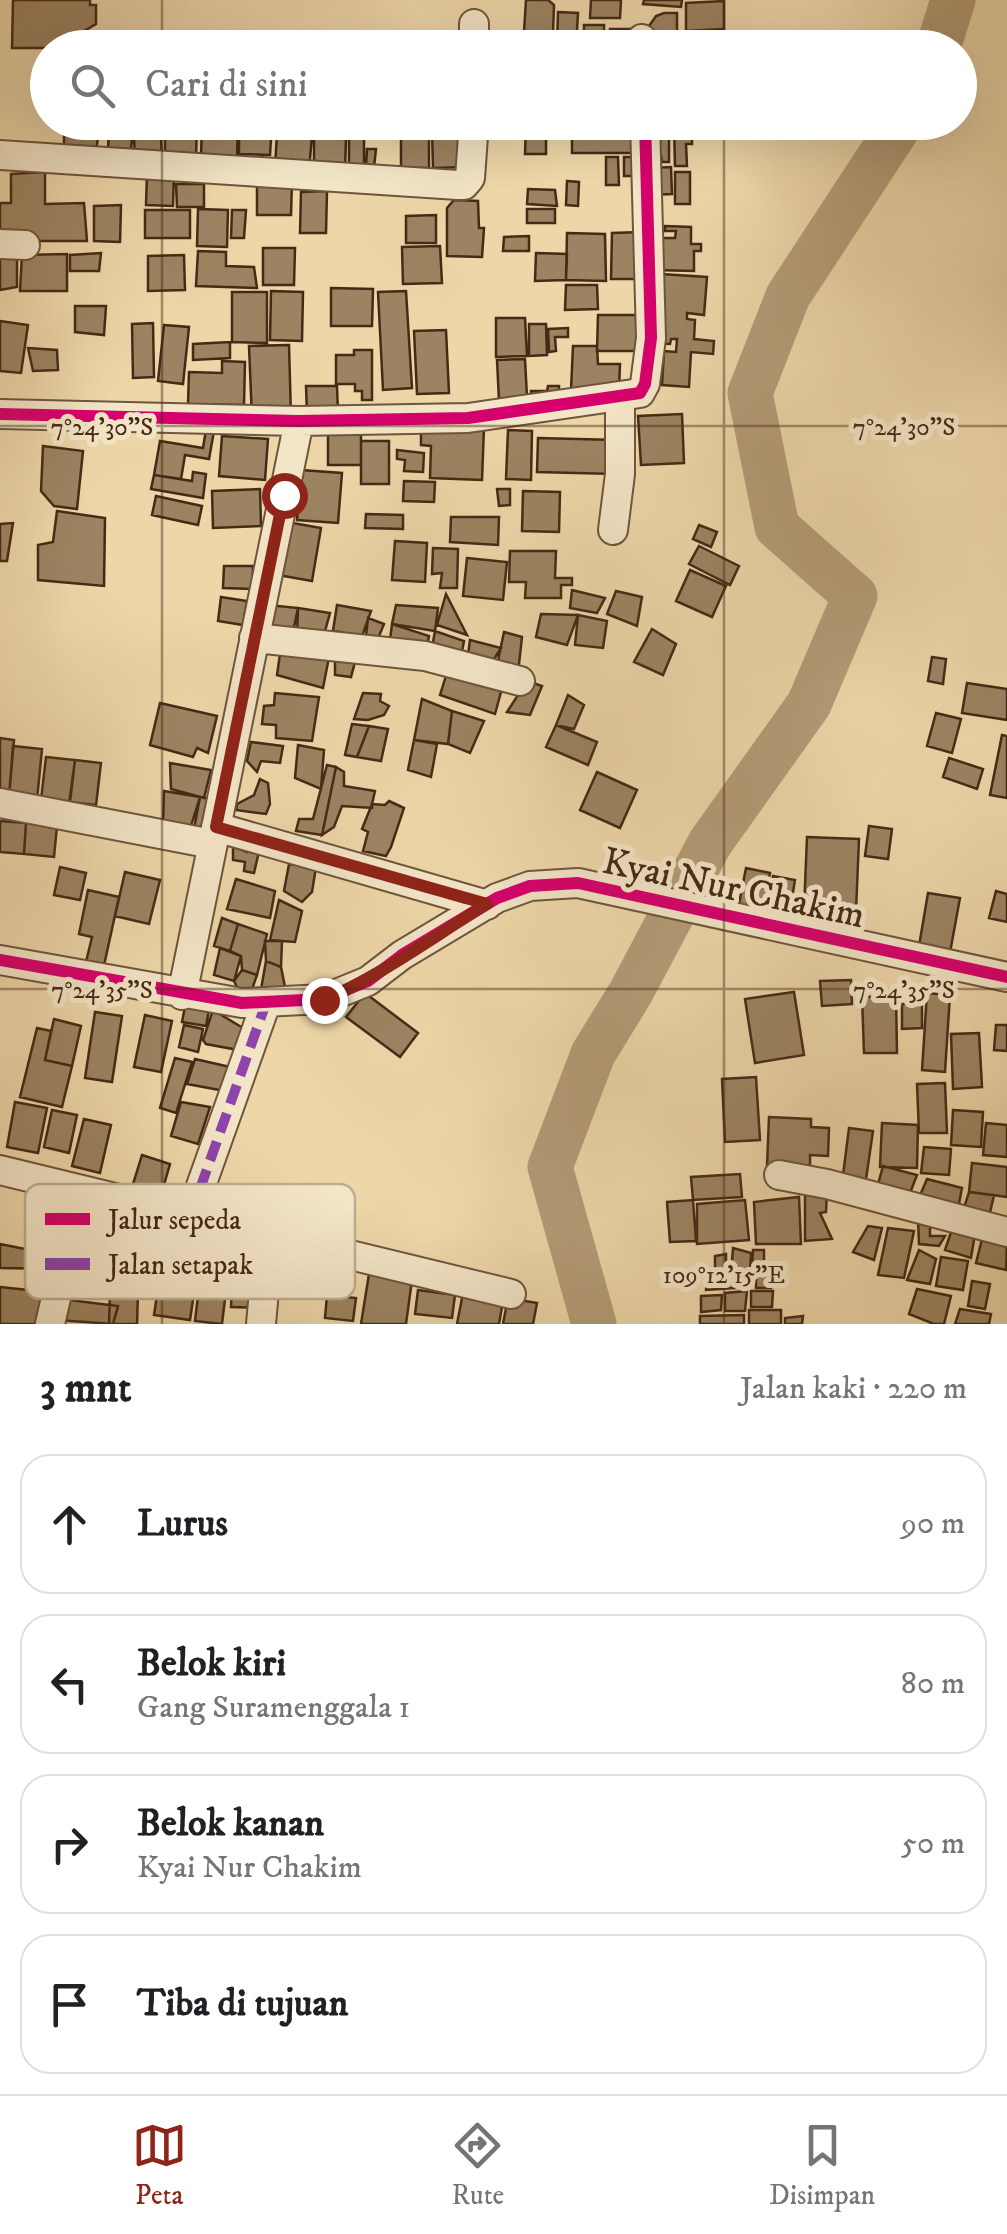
<!DOCTYPE html>
<html lang="id">
<head>
<meta charset="utf-8">
<style>
	body { margin:0; font-family:"IM FELL DW Pica",serif; background:#f2f2f2; color:#202124 }
	.stop { position:absolute; width:30px; height:30px; margin:-22px; border:8px solid #8f2418; border-radius:50%; background:#fff }
	.stop.end { background:#8f2418; border-color:#fff; box-shadow:0 2px 10px #0008 }
	.list { margin:0; padding:0; list-style:none }
	h2 { display:flex; justify-content:space-between; align-items:center; height:130px; margin:0; padding:0 40px; font-size:42px }
	h2 small { font-size:32px; font-weight:400; color:#757577 }
	.list li { display:grid; grid-template-columns:65px 1fr auto; gap:30px; align-items:center; box-sizing:border-box; height:140px; margin:0 20px 20px; padding:0 20px; border:2px solid #e0e0e0; border-radius:30px }
	.list b { display:block; font-size:38px; white-space:nowrap }
	.list p { margin:0; font-size:32px; white-space:nowrap; color:#757577 }
	.list em { font-size:32px; font-style:normal; color:#757577 }
	.icon { flex:none; width:55px; height:55px; fill:none; stroke:currentColor; stroke-width:2; stroke-linecap:round; stroke-linejoin:round }
	.map { position:relative; flex:none; width:1007px; height:1324px; overflow:hidden }
	.search { position:absolute; background:#fff; box-shadow:0 10px 40px #0002; left:30px; right:30px; top:30px; height:110px; display:flex; align-items:center; gap:25px; box-sizing:border-box; padding:0 35px; border-radius:55px; color:#757577; font-size:38px }
	.sheet { height:770px; background:#fff }
	nav { display:flex; justify-content:space-around; align-items:center; box-sizing:border-box; height:140px; border-top:2px solid #e0e0e0; background:#fff; font-size:28px; color:#757577 }
	nav a { display:grid; justify-items:center; gap:5px }
	nav .on { color:#8f2418 }
	.map>svg:first-child { display:block }
	.lines { fill:none; stroke-linecap:round; stroke-linejoin:round }
	.river { stroke:#b49c77; stroke-width:45 }
	.building { fill:#9c8462; stroke:#452a16; stroke-width:2.5 }
	.minor-casing { stroke:#6f553b; stroke-width:32 }
	.minor { stroke:#f3e5c7; stroke-width:28 }
	.quiet { stroke:#8e44ad; stroke-width:10; stroke-dasharray:20 10; stroke-linecap:butt }
	.cycleway-casing { stroke:#f3e5c7; stroke-width:19 }
	.cycleway { stroke:#d6006c; stroke-width:12 }
	.route { stroke:#8f2418; stroke-width:12 }
	.ticks { fill:none; stroke:#452a16; stroke-width:2.5; stroke-opacity:0.45 }
	.labels { text-anchor:middle; stroke-width:10; stroke-linejoin:round; paint-order:stroke }
	.street-label { font-size:38px; fill:#452a16; stroke:#f3e5c7 }
	.key { fill:#f3e5c7; stroke:#bfad92; stroke-width:2.5 }
	.key-label { font-size:28px; fill:#452a16 }
	.ticks-label { font-size:25px; text-anchor:middle; fill:#452a16; stroke:#f3e5c7; stroke-width:10; stroke-linejoin:round; paint-order:stroke }
</style>
</head>
<body>
<div class="map">
<svg width="1007" height="1324" viewBox="0 0 1007 1324">
	<rect width="100%" height="100%" fill="#edd7a9"/>
	<filter id="stains"><feTurbulence type="fractalNoise" baseFrequency=".002" numOctaves="4"/><feColorMatrix values="0 0 0 0 .2 0 0 0 0 .09 0 0 0 0 .02 0 0 0 .5 -.17"/></filter>
	<radialGradient id="worn" r=".72"><stop offset=".6" stop-color="#630" stop-opacity="0"/><stop offset="1" stop-color="#630" stop-opacity=".3"/></radialGradient>
	<g class="lines">
		<path class="river" d="M938,48l15,-48
			M594,1324l-44,-157 43,-113 38,-62 79,-149 99,-139 46,-108 -78,-69 -27,-134 38,-97 114,-174"/>
	</g>
	<path class="building" d="M13,0h77v5h6v19l-17,10v14h-67z
		M526,0h22l6,5 -1,28 -29,-1z
		M591,0h30l-1,18h-30z
		M644,0h38l-1,7 -38,-3z
		M724,1v28l-38,2v-28z
		M558,12l20,1 -2,35h-19z
		M664,13h13v33l-27,1 -1,-21 7,-10z
		M584,25h20v23h-20z
		M610,29h25v19h-25z
		M531,37h20v7h-29z
		M64,122h36l-4,30 -32,-3z
		M109,122h25l-4,35 -22,-3z
		M144,122h18v10h-18z
		M165,122h32l-1,36h-31z
		M202,122h36l-1,36 -36,-1z
		M239,122h33l-2,33 -31,-1z
		M493,122h53v32h-21l1,-28h-33z
		M572,122h67v31h-67z
		M315,123h23v15l-22,-2z
		M652,127h17v35h-7l-1,-7h-4z
		M674,127h18v17h-6l1,22h-12z
		M465,129l1,38 -33,1 -1,-38z
		M277,134l35,2 -3,34 -34,-3z
		M349,136h15v28l-5,6h-10z
		M161,137l1,24h-27l-1,-23z
		M314,138l32,1 -1,32 -31,-1z
		M401,138h28v30h-28z
		M367,149h9l-2,18 -8,-1z
		M606,157h12l1,28h-13z
		M624,157h16v19h-16z
		M671,167l1,27 -20,1 -1,-27z
		M174,170l-1,36 -27,-1 1,-32z
		M45,172v32l39,-1 3,38h-87v-38h11v-29z
		M675,172h15v32h-15z
		M257,181h35l-1,34h-34z
		M567,181l12,1 -1,24 -12,-1z
		M176,184h28v23h-27z
		M528,189l27,1 2,16 -30,-2z
		M327,191l-1,42h-26l1,-41z
		M454,200l24,1 1,27h5l-2,29 -35,-1v-48z
		M121,205l-1,37 -26,-1v-35z
		M198,209l30,1 -1,37 -30,-1z
		M527,209h28v14h-28z
		M145,210h45v28h-45z
		M232,210h14l-2,28h-13z
		M436,215v28h-30v-27z
		M665,226l26,1v17h10v7h-7v20l-41,-1 1,-32h21l1,-7h-11z
		M641,232l3,47h-33l1,-46z
		M567,233l38,1 1,47 -40,-1z
		M529,236v15h-26l1,-14z
		M440,246l2,37 -39,1 -1,-37z
		M0,248h17v39l-17,3z
		M263,248h32l-1,37h-31z
		M198,251l28,1v14l28,1 3,21 -61,-2z
		M101,253l-2,18h-29v-16z
		M536,253l31,1 -1,26 -31,1z
		M67,254v37h-47l2,-36z
		M184,255l1,35 -37,1v-35z
		M661,274l46,3 -3,38 -17,-2v6l8,1 -1,19 20,2 -1,13 -22,-2 -2,35 -27,-2 2,-34 12,1 1,-13h-6l-1,5 -17,-1z
		M566,285h31l1,24 -33,1z
		M331,288l42,1 -1,37h-41z
		M271,291l32,1 -1,49 -32,-1z
		M406,291l6,97 -29,2 -5,-98z
		M232,292h35v51l-35,-1z
		M75,306h31l-2,29 -29,-3z
		M598,315h38l1,36h-40z
		M496,318h29l2,38 -31,1z
		M0,321l28,4 -7,48 -21,-2z
		M153,323l1,54 -21,1 -1,-54z
		M529,324h17l1,31 -18,1z
		M164,325l25,2 -6,57 -25,-3z
		M568,328v9h-13l1,14 -7,1 -1,-23z
		M446,330l3,63 -32,1 -3,-63z
		M230,342v16l-37,2v-16z
		M289,345l2,72 -39,1 -3,-72z
		M573,346h24l1,18h22l-1,26h-48z
		M28,348l29,2 1,20 -25,1z
		M354,350h18v50h-10v-9h-7v-7h-19v-29h18z
		M525,359l2,38 -28,4 -2,-41z
		M222,361l23,1 -1,43 -56,-1 1,-32 33,1z
		M306,386h31l1,27 -31,1z
		M548,386h11v11l-28,3v-9h16z
		M682,414l2,49 -43,2 -3,-49z
		M421,425l63,2 -2,53 -52,-2 1,-32 -10,-1z
		M206,430l8,1 -5,28 -24,-4 -4,24 -27,-4 6,-34 43,7z
		M508,430l24,1 -1,49 -25,-1z
		M328,433h33v32h-33z
		M222,436l46,3 -3,41 -46,-4z
		M538,438l78,2 -1,34 -78,-2z
		M361,441h28v43h-28z
		M43,446l40,5 -6,58 -23,-3 -13,-15z
		M397,450l27,3 -1,19 -19,-1 1,-11 -8,-1z
		M301,470l41,3 -4,50 -41,-3z
		M193,472l13,2 -3,24 -52,-9 3,-14 38,6z
		M404,481l31,1 -1,20 -31,-1z
		M260,489l1,37 -48,2 -1,-37z
		M497,489h13v16l-11,1z
		M523,491l37,1 -1,40 -37,-1z
		M156,496l46,10 -4,19 -46,-10z
		M57,511l48,7 -1,68 -66,-6v-35l15,-3z
		M366,514l37,1v14l-38,-1z
		M451,517h48l-1,28 -48,-3z
		M287,522l34,6 -9,53 -34,-6z
		M13,523l-6,38h-7v-37z
		M699,525l18,7 -6,15 -18,-8z
		M395,541l32,2 -2,39 -33,-2z
		M699,546l40,20 -9,19 -41,-21z
		M433,548l25,1 -1,39h-17l2,-15 -10,1z
		M510,551h46l-1,27h17v7h-11v13h-36l1,-16h-17z
		M467,558l40,4 -4,38 -40,-4z
		M224,566h29v23l-30,-1z
		M690,570l36,16 -14,31 -36,-16z
		M572,590l33,8 -8,15 -27,-5z
		M616,591l26,6 -5,29 -30,-12z
		M446,594l21,41 -30,-10z
		M221,597l26,4 -4,24 -25,-4z
		M268,605l30,3 -6,29 -26,-1z
		M337,605l34,6 -11,31 -20,1 2,-11 -9,-1z
		M396,605l42,3 -3,23 -43,-7z
		M298,608l32,5 -8,29 -25,-6z
		M541,614l37,1 -11,30 -31,-8z
		M578,615l29,6 -4,27 -28,-3z
		M368,618l16,6 -9,22 -10,-1z
		M392,624l37,12 -3,15 -37,-3z
		M652,629l24,15 -13,31 -29,-13z
		M435,631l29,10 -3,16 -29,-9z
		M504,632l18,5 -4,36 -21,-8z
		M470,640l31,8 -10,16 -24,-2z
		M281,647l49,5 -7,36 -46,-13z
		M335,652l21,6 -5,19 -16,-2z
		M932,657l14,2 -3,25 -15,-3z
		M450,663l54,18 -9,33 -55,-19z
		M527,681l15,5 -12,29 -23,-3z
		M967,683l40,6v31l-45,-7z
		M275,693l44,4 -7,44 -36,-3v-13l-14,-1 2,-18 10,-1z
		M363,693l18,1 -1,7 9,5 -5,9 -16,5 -14,-1z
		M568,695l16,10 -10,24 -18,-4z
		M422,699l30,12 -4,33 -34,-4z
		M160,703l57,13 -9,37 -11,-5 -4,9 -43,-12z
		M452,711l32,10 -14,32 -22,-9z
		M936,713l25,6 -9,34 -25,-7z
		M352,724l17,2 -12,31 -12,-2z
		M556,725l41,17 -9,23 -42,-18z
		M369,726l19,3 -7,32 -24,-4z
		M1002,735l5,1v62l-17,-3z
		M0,738l14,2 -5,57 -9,-1z
		M414,740l23,4 -6,33 -23,-7z
		M251,742l32,4 -3,17 -19,-2 -4,11 -10,-11z
		M298,745l26,5 -3,39 -26,-11z
		M13,746l29,3 -5,51 -28,-3z
		M46,757l29,3 -6,44 -28,-4z
		M949,758l34,11 -6,20 -34,-12z
		M75,760l26,3 -5,42 -26,-3z
		M170,763l41,7 -7,28 -33,-9z
		M327,765l9,2 -14,68 -26,-4 3,-12h14z
		M336,767l8,5v14l31,5 -3,13v4l-30,-2 -8,21 -12,8z
		M597,772l40,18 -17,38 -40,-18z
		M260,779l8,4 2,21 -4,10 -30,-4 1,-6 17,-9z
		M164,791l36,6 -11,35 -26,-5z
		M200,797l17,2 -9,38 -15,-3z
		M389,801l15,7 -13,39 -5,9 -23,-5 5,-19 -6,-3 10,-25 13,1z
		M0,821l26,2 -2,31 -24,-2z
		M26,823l31,3 -3,31 -30,-3z
		M869,826l23,3 -4,30 -23,-3z
		M807,837l52,2 -3,72 -52,-2z
		M250,843l10,4 -6,26 -10,-2 1,-9 -12,-2v-14l14,6z
		M289,864l27,3 -4,25 -10,10 -18,-11z
		M60,867l26,6 -6,27 -26,-5z
		M746,868l24,5 -8,41 -24,-5z
		M125,872l35,8 -11,44 -34,-8z
		M773,876l22,4 -7,42 -22,-4z
		M236,879l39,12 -5,27 -43,-9z
		M88,890l31,7 -16,73 -18,-4 7,-29 -13,-3z
		M996,891l11,3v28l-18,-4z
		M928,893l32,5 -11,60 -31,-6z
		M279,900l23,11 -7,31 -25,-2z
		M222,918l16,6 -8,27 -16,-5z
		M238,924l29,10 -10,41 -15,-5 -1,-14 -11,-5z
		M265,941h17l-1,26 -15,-6z
		M220,948l21,8 -7,25 -20,-6z
		M266,961l15,6 6,30 -27,-2z
		M242,970l15,5 -7,20 -10,-1 -6,-13z
		M851,980l1,24 -30,2 -2,-25z
		M794,992l10,63 -49,8 -10,-64z
		M365,993l53,40 -18,24 -54,-40z
		M927,993l23,2 -5,77 -23,-2z
		M896,996l1,57h-33l-2,-56z
		M186,1001l24,4 -4,21 -24,-4z
		M902,1004h20v24l-20,1z
		M213,1010l30,18 -5,22 -32,-6 -3,-4z
		M95,1012l27,4 -10,66 -27,-4z
		M145,1015l27,6 -11,51 -27,-5z
		M54,1019l27,7 -9,40 -27,-6z
		M184,1025l19,4 -5,23 -19,-5z
		M996,1025h11v26l-13,-1z
		M37,1028l14,3 -6,29 27,6 -10,41 -42,-10z
		M979,1033l3,54 -29,2 -2,-55z
		M175,1058l17,4 -16,51 -16,-5z
		M195,1059l35,8 -5,24 -38,-7z
		M756,1077l4,63 -35,2 -3,-63z
		M945,1083l2,50h-28l-2,-49z
		M15,1102l32,6 -9,45 -31,-6z
		M181,1102l29,5 -12,37 -27,-8z
		M52,1110l25,5 -8,38 -25,-6z
		M953,1110l30,2 -2,35 -30,-2z
		M769,1117l42,2v8l18,1 -1,28 -18,-1v13l-43,-2z
		M84,1119l27,6 -11,48 -28,-7z
		M882,1123l36,2 -1,43 -37,-1z
		M986,1123l21,2v32l-24,-2z
		M849,1128l24,3 -8,55 -23,-3z
		M924,1147l27,2 -2,26 -28,-2z
		M142,1155l28,9 -11,38 -29,-8z
		M972,1163l35,4v30l-38,-5z
		M883,1166l34,9 -9,23 -31,-10z
		M740,1174l2,23 -49,3 -2,-23z
		M927,1179l35,9 -4,21 -40,-9z
		M827,1190l-1,22 -6,1 12,26 -27,2v-48z
		M969,1192l25,3 -5,22 -26,-6z
		M799,1197l2,47h-45l-2,-42z
		M693,1200l3,41 -26,1 -3,-40z
		M745,1200l4,40 -52,4v-40z
		M918,1218l12,4v14h15l-6,10 -20,-2z
		M868,1226l14,2 -8,32 -21,-8z
		M888,1228l26,3 -10,47 -26,-3z
		M951,1232l24,2 -4,24 -26,-8z
		M983,1235l24,6 -1,29 -30,-7z
		M0,1244l55,11v14l-55,-1z
		M733,1248l18,5 -1,21h-19z
		M753,1250h11v19h-12z
		M919,1250l17,9 -6,25 -23,-4z
		M726,1254v21l-11,-2v-17z
		M941,1257l27,4 -5,29 -27,-4z
		M233,1262l14,1 -2,23 18,1 -2,21 -30,-1z
		M756,1273h14l1,15h-15z
		M369,1274l43,6 -6,44h-45z
		M707,1278l24,1 3,9 -28,2z
		M972,1281l18,3 -5,25 -17,-3z
		M0,1287l48,5 -11,32h-37z
		M158,1288l36,5 -4,27 -36,-5z
		M917,1289l34,7 -7,28h-10l-25,-10z
		M418,1290l37,5 -3,23 -37,-4z
		M747,1291l-2,20h-20v-18z
		M751,1291h22l-1,16h-21z
		M110,1292l28,1 -1,31h-28z
		M463,1293l40,8 -4,23h-42z
		M327,1295l29,3 -3,23 -28,-3z
		M722,1295l-1,15 -20,2v-16z
		M198,1296l27,3 -3,25 -27,-3z
		M508,1298l29,5 -4,21h-30z
		M61,1299l57,7 -5,18 -56,-4z
		M960,1309l31,5 -2,10h-34z
		M749,1310h32v14h-32z
		M744,1315v9h-44v-8z
		M803,1316l-1,8h-17v-6z"/>
	<g class="lines">
		<defs>
			<path id="minor" d="M474,24v24
				M642,39l1,9
				M0,155l458,30h6l6,-7 4,-56
				M0,244l25,1
				M0,414l299,7 169,-3 172,-25 5,-9 6,-46 -6,-216
				M613,530l7,-56v-75
				M254,638l171,18 95,25
				M0,803l212,41
				M216,827l271,78
				M0,960l242,43 82,-4 44,-18 34,-26 95,-57 33,-12 48,-3 429,94
				M182,995l117,-574
				M0,1170l511,124
				M779,1175l48,9 180,48
				M190,1217l76,-214
				M50,1324l31,-134
				M261,1324l8,-88"/>
		</defs>
		<use href="#minor" class="minor-casing"/>
		<use href="#minor" class="minor"/>
		<path class="quiet" d="M216,827l271,78
			M190,1217l76,-214"/>
		<defs>
			<path id="cycleway" d="M0,414l299,7 169,-3 172,-25 5,-9 6,-46 -6,-216
				M0,960l242,43 82,-4 44,-18 34,-26 95,-57 33,-12 48,-3 429,94"/>
		</defs>
		<use href="#cycleway" class="cycleway-casing"/>
		<use href="#cycleway" class="cycleway"/>
	</g>
	<g class="lines">
		<path class="route" d="M284,495l-68,332 271,77c-54,33 -105,71 -163,96"/>
	</g>
	<path class="ticks" d="M162,0v48M724,0v48M162,122v1202M724,122v1202M0,426h1007M0,989h1007"/>
	<g class="labels">
		<g class="street-label">
			<text transform="translate(734 887) rotate(12)" y="13">Kyai Nur Chakim</text>
		</g>
	</g>
	<rect x="25" y="1184" width="330" height="115" rx="15" class="key"/>
	<rect x="45" y="1213" width="45" height="12" fill="#d6006c"/>
	<rect x="45" y="1258" width="45" height="12" fill="#8e44ad"/>
	<g class="key-label">
		<text x="108" y="1229">Jalur sepeda</text>
		<text x="108" y="1274">Jalan setapak</text>
	</g>
	<g class="ticks-label">
		<text x="102" y="435">7°24'30"S</text>
		<text x="904" y="435">7°24'30"S</text>
		<text x="102" y="998">7°24'35"S</text>
		<text x="904" y="998">7°24'35"S</text>
		<text x="724" y="1283">109°12'15"E</text>
	</g>
	<rect width="100%" height="100%" filter="url(#stains)"/>
	<rect width="100%" height="100%" fill="url(#worn)"/>
</svg>
<div class="stop" style="left:284px;top:495px"></div>
<div class="stop end" style="left:324px;top:1000px"></div>
<div class="search"><svg class="icon" aria-label="search" viewBox="0 0 24 24"><circle cx="10" cy="10" r="6"/><path d="M15 15l6 6"/></svg>Cari di sini</div>
</div>
<section class="sheet">
<h2>3 mnt<small>Jalan kaki · 220 m</small></h2>
<ul class="list">
<li><svg class="icon" aria-label="ahead" viewBox="0 0 24 24"><path d="M12 20V5M6 11l6-6 6 6"/></svg><div><b>Lurus</b></div><em>90 m</em></li>
<li><svg class="icon" aria-label="left" viewBox="0 0 24 24"><path d="M17 20v-9H6M10 6l-5 5 5 5"/></svg><div><b>Belok kiri</b><p>Gang Suramenggala 1</p></div><em>80 m</em></li>
<li><svg class="icon" aria-label="right" viewBox="0 0 24 24"><path d="M7 20v-9h11M14 6l5 5-5 5"/></svg><div><b>Belok kanan</b><p>Kyai Nur Chakim</p></div><em>50 m</em></li>
<li><svg class="icon" aria-label="arrive" viewBox="0 0 24 24"><path d="M6 21V4h12l-3 4 3 4H6"/></svg><div><b>Tiba di tujuan</b></div></li>
</ul>
</section>
<nav>
<a class="on"><svg class="icon" aria-label="map" viewBox="0 0 24 24"><path d="M3 6l6-2 6 2 6-2v14l-6 2-6-2-6 2zM9 4v14M15 6v14"/></svg>Peta</a>
<a><svg class="icon" aria-label="directions" viewBox="0 0 24 24"><path d="M12 3l9 9-9 9-9-9zM9 14v-3h6M13 9l2 2-2 2"/></svg>Rute</a>
<a><svg class="icon" aria-label="saved" viewBox="0 0 24 24"><path d="M7 4h10v16l-5-4-5 4z"/></svg>Disimpan</a>
</nav>
</body>
</html>
